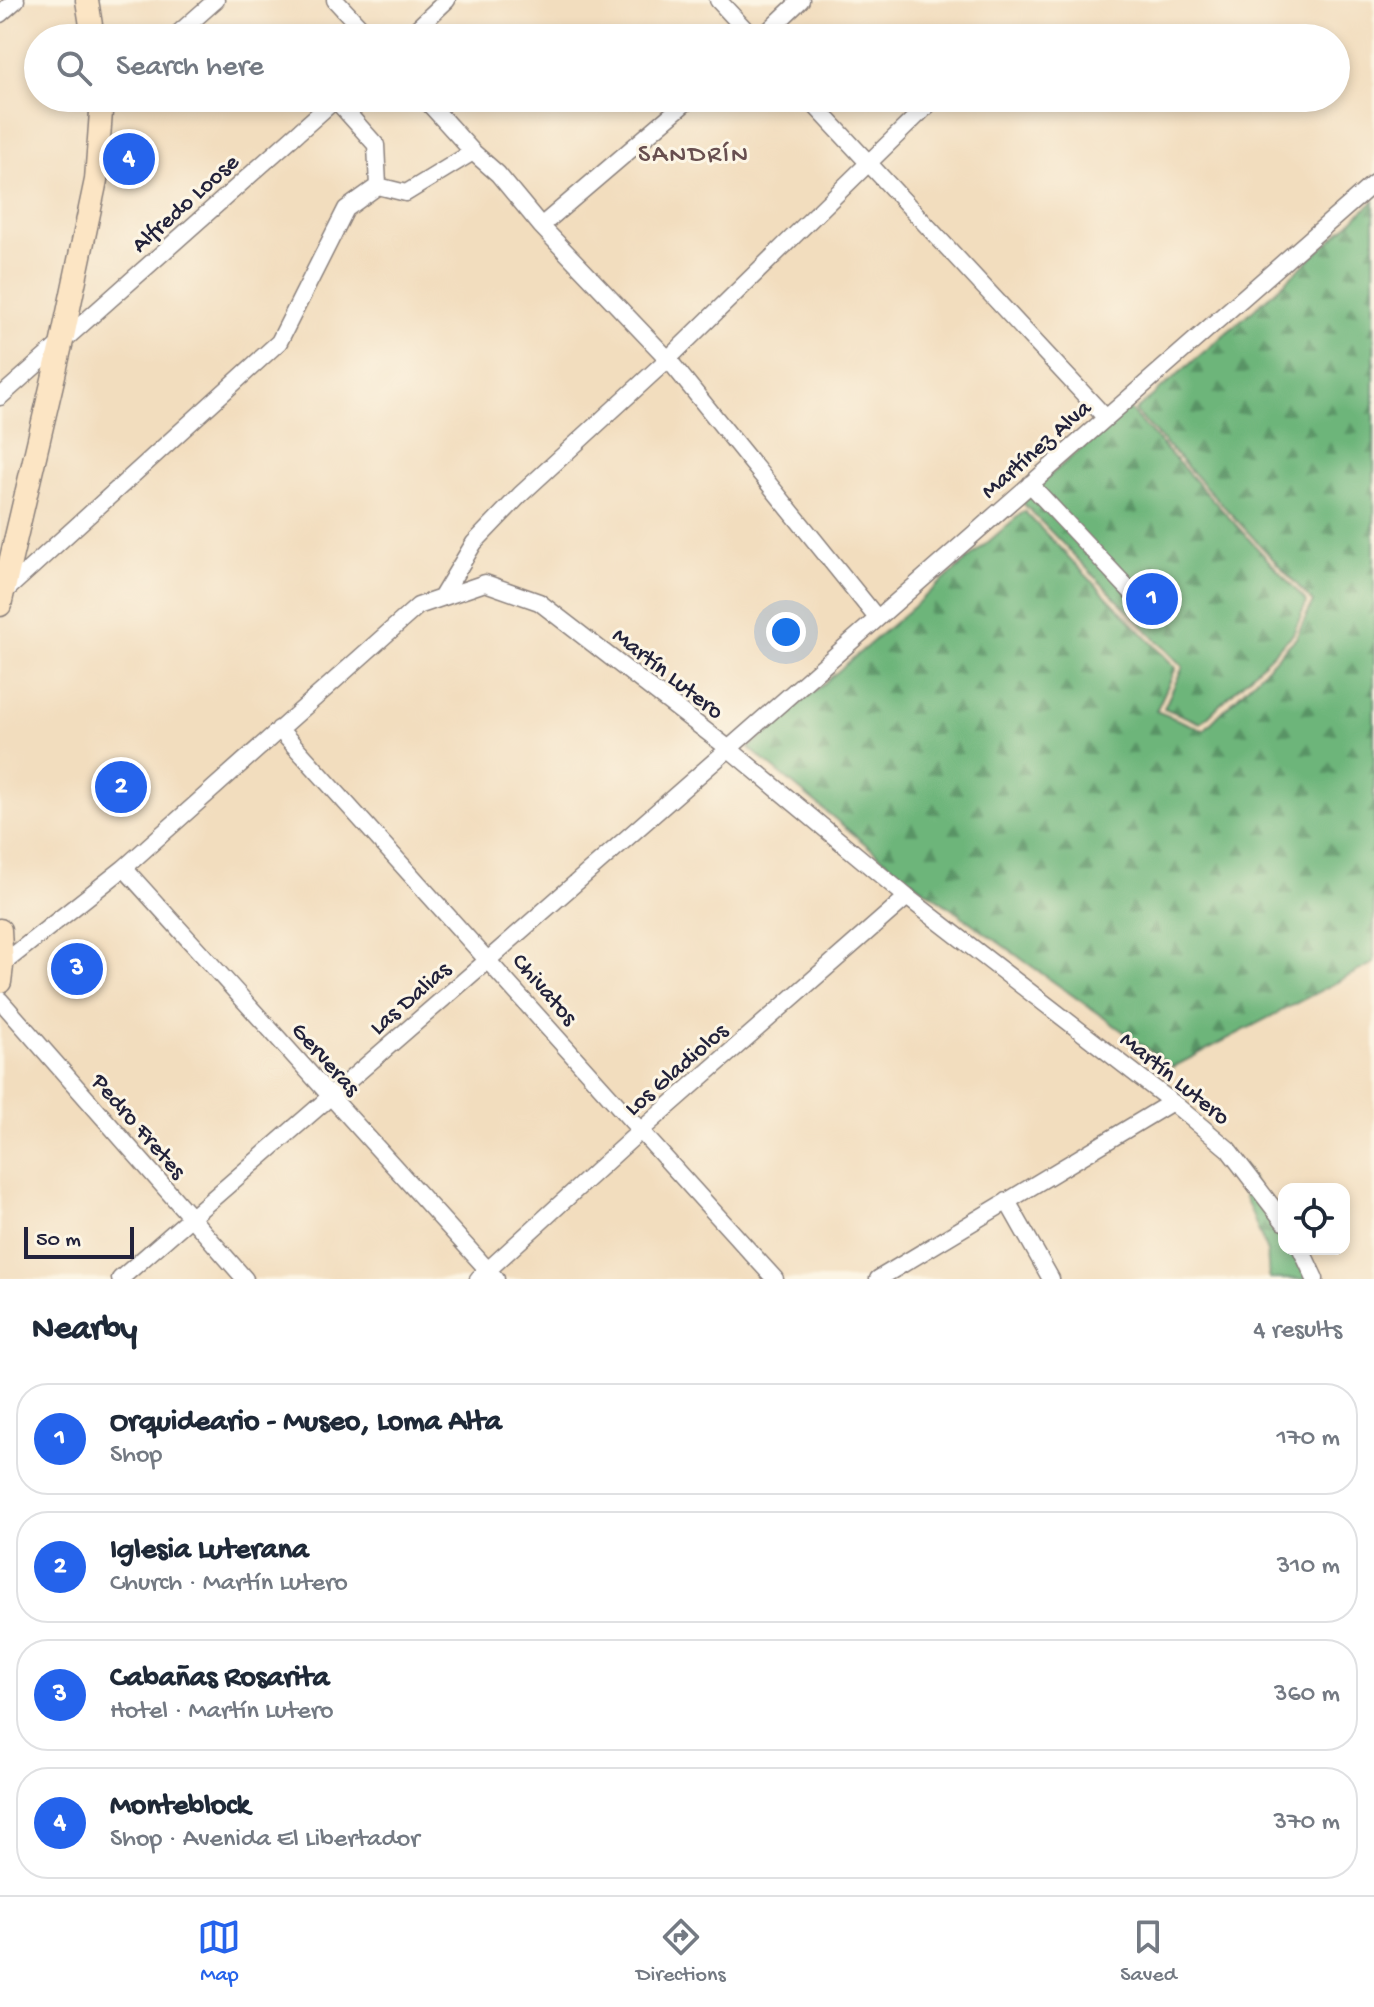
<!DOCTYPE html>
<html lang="en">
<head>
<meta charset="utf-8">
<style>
	body { margin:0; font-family:"Gochi Hand",sans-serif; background:#f6f6f7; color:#1f2937 }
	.controls { position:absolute; right:24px; bottom:24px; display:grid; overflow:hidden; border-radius:16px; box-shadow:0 4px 12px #0003 }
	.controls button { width:72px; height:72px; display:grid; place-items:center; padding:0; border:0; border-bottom:2px solid #e0e1e3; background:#fff; color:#1f2937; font:40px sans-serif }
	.scale { position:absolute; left:24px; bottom:20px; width:110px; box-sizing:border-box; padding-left:8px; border:4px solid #22223b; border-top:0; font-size:22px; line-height:28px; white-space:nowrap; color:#22223b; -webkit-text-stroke:6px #fcf5e5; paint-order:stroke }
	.you { position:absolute; left:786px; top:632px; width:28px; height:28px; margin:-20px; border:6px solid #fff; border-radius:50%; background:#1a73e8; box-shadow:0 0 0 12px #1a73e833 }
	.badge { display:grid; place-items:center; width:52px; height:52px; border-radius:50%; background:#2563eb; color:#fff; font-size:26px; font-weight:700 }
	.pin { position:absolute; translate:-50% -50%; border:4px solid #fff; box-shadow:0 2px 8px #0006 }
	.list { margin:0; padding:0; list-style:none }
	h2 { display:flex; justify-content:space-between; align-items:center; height:104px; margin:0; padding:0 32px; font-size:34px }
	h2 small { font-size:26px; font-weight:400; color:#747a83 }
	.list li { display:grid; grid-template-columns:52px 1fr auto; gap:24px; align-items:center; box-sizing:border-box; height:112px; margin:0 16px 16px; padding:0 16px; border:2px solid #e0e1e3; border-radius:32px }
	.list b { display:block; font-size:30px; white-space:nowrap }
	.list p { margin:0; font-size:26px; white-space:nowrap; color:#747a83 }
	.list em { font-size:26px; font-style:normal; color:#747a83 }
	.icon { flex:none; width:44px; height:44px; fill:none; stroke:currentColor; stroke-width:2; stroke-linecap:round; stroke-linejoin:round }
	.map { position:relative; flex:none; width:1374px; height:1279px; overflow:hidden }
	.search { position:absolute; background:#fff; box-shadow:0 4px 12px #0003; left:24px; right:24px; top:24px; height:88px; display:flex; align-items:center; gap:20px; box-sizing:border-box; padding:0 28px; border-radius:44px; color:#747a83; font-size:30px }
	.sheet { height:616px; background:#fff }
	nav { display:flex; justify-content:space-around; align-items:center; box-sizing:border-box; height:112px; border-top:2px solid #e0e1e3; background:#fff; font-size:22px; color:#747a83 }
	nav a { display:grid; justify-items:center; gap:4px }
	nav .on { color:#2563eb }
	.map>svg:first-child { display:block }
	.forest { fill:url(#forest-firs); stroke:#486c5a; stroke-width:2 }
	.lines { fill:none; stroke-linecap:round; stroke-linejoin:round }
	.minor-casing { stroke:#8a807c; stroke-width:19 }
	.secondary-casing { stroke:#8a807c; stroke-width:25 }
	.minor { stroke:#fff; stroke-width:16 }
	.secondary { stroke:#fce5c4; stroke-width:22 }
	.labels { text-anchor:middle; stroke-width:6; stroke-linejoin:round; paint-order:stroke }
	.street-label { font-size:24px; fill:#22223b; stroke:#fcf5e5 }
	.neighbourhood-label { font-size:26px; letter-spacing:2px; fill:#684f50; stroke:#fcf5e5 }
</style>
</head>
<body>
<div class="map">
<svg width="1374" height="1279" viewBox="0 0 1374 1279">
	<defs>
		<pattern id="forest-firs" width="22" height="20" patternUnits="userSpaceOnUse" patternTransform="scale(2)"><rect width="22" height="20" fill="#6db57a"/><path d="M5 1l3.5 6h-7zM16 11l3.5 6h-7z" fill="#599365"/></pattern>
	</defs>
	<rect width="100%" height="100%" fill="#fcf5e5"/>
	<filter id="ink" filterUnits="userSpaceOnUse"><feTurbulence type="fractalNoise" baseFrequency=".0125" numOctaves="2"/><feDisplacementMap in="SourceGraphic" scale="16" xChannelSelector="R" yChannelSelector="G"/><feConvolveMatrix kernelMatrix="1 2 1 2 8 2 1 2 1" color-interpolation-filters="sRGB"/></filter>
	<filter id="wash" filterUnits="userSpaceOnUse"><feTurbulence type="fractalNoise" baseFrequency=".006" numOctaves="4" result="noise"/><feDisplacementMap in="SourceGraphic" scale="32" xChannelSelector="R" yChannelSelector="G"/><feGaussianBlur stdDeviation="1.8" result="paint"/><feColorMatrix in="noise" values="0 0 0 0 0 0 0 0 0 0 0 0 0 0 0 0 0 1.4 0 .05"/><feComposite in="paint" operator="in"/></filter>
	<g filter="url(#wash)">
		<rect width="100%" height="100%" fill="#f2ddbe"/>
		<path class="forest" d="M1374,201v762l-201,104 -276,-197 -148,-122 275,-237 152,157 -20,43 48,19 92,-92 17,-36 -178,-191 140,-120z
			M1128,408l179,194 -14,32 -92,89 -37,-15 19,-41 -161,-165 17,-17z
			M1243,1165l41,69v15h9l18,30h-42l-2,-27 -27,-67z"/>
	</g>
	<g filter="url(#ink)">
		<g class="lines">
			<defs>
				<path id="minor" d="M335,0l35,38
					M718,0l35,38
					M0,14l16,-14
					M173,38l43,-38
					M407,38l40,-38
					M761,38l40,-38
					M424,98l49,54 25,22 43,52 127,133 209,259
					M808,98l298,320
					M335,99l41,46 2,41
					M541,226l150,-128
					M0,397l337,-299
					M1030,484l110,117
					M2,594l277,-252 67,-133 32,-23 28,7 67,-41
					M441,598l33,-55 46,-48 148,-136 267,-261
					M279,729c166,182 329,368 496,550
					M124,868l372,411
					M0,966l124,-98 294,-262 67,-23 54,19 189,146 179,149 265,205 56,47 56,73
					M0,1000l245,279
					M1007,1201l44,78
					M1301,1249l14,30
					M120,1279l369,-320 885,-776
					M478,1279l161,-147 268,-235
					M878,1279l294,-177"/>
				<path id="secondary" d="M87,0l6,38
					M0,605l62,-264 34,-161 6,-82
					M0,930l2,36 -2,16"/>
			</defs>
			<use href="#minor" class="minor-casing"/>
			<use href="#secondary" class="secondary-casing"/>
			<use href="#minor" class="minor"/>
			<use href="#secondary" class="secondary"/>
		</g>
	</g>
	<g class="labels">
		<g class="street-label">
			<text transform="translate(184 202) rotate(-42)" y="8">Alfredo Loose</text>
			<text transform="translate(1035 448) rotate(-41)" y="8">Martínez Alva</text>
			<text transform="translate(669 672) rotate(38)" y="8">Martín Lutero</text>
			<text transform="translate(546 988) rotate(49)" y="8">Chivatos</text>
			<text transform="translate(409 997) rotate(-41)" y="8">Las Dalias</text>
			<text transform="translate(327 1058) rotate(48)" y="8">Gerveras</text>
			<text transform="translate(675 1068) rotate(-41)" y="8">Los Gladiolos</text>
			<text transform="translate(1176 1077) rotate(39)" y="8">Martín Lutero</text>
			<text transform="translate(140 1125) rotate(49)" y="8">Pedro Fretes</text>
		</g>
		<g class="neighbourhood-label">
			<text x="694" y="161">SANDRÍN</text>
		</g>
	</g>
</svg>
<div class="controls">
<button><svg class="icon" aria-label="locate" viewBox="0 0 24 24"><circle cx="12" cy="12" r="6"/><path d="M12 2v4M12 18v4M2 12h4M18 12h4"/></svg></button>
</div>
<div class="scale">50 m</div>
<div class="you"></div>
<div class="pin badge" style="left:1152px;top:599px">1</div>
<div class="pin badge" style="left:121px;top:787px">2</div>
<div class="pin badge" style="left:77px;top:969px">3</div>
<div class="pin badge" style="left:129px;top:159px">4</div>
<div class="search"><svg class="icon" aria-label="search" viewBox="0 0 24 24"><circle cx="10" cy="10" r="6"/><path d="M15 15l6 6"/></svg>Search here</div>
</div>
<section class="sheet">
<h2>Nearby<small>4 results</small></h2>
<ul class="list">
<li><span class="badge">1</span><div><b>Orquideario - Museo, Loma Alta</b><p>Shop</p></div><em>170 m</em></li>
<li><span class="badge">2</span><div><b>Iglesia Luterana</b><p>Church · Martín Lutero</p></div><em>310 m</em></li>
<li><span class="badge">3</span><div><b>Cabañas Rosarita</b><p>Hotel · Martín Lutero</p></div><em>360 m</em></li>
<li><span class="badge">4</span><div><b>Monteblock</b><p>Shop · Avenida El Libertador</p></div><em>370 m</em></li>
</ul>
</section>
<nav>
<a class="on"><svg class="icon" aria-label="map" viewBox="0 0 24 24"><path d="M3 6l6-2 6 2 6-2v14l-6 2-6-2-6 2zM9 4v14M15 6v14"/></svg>Map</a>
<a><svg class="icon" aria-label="directions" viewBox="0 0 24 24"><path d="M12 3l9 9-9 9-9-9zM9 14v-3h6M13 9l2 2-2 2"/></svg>Directions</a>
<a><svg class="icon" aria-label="saved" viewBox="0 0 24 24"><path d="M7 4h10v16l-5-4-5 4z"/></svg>Saved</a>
</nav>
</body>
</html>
